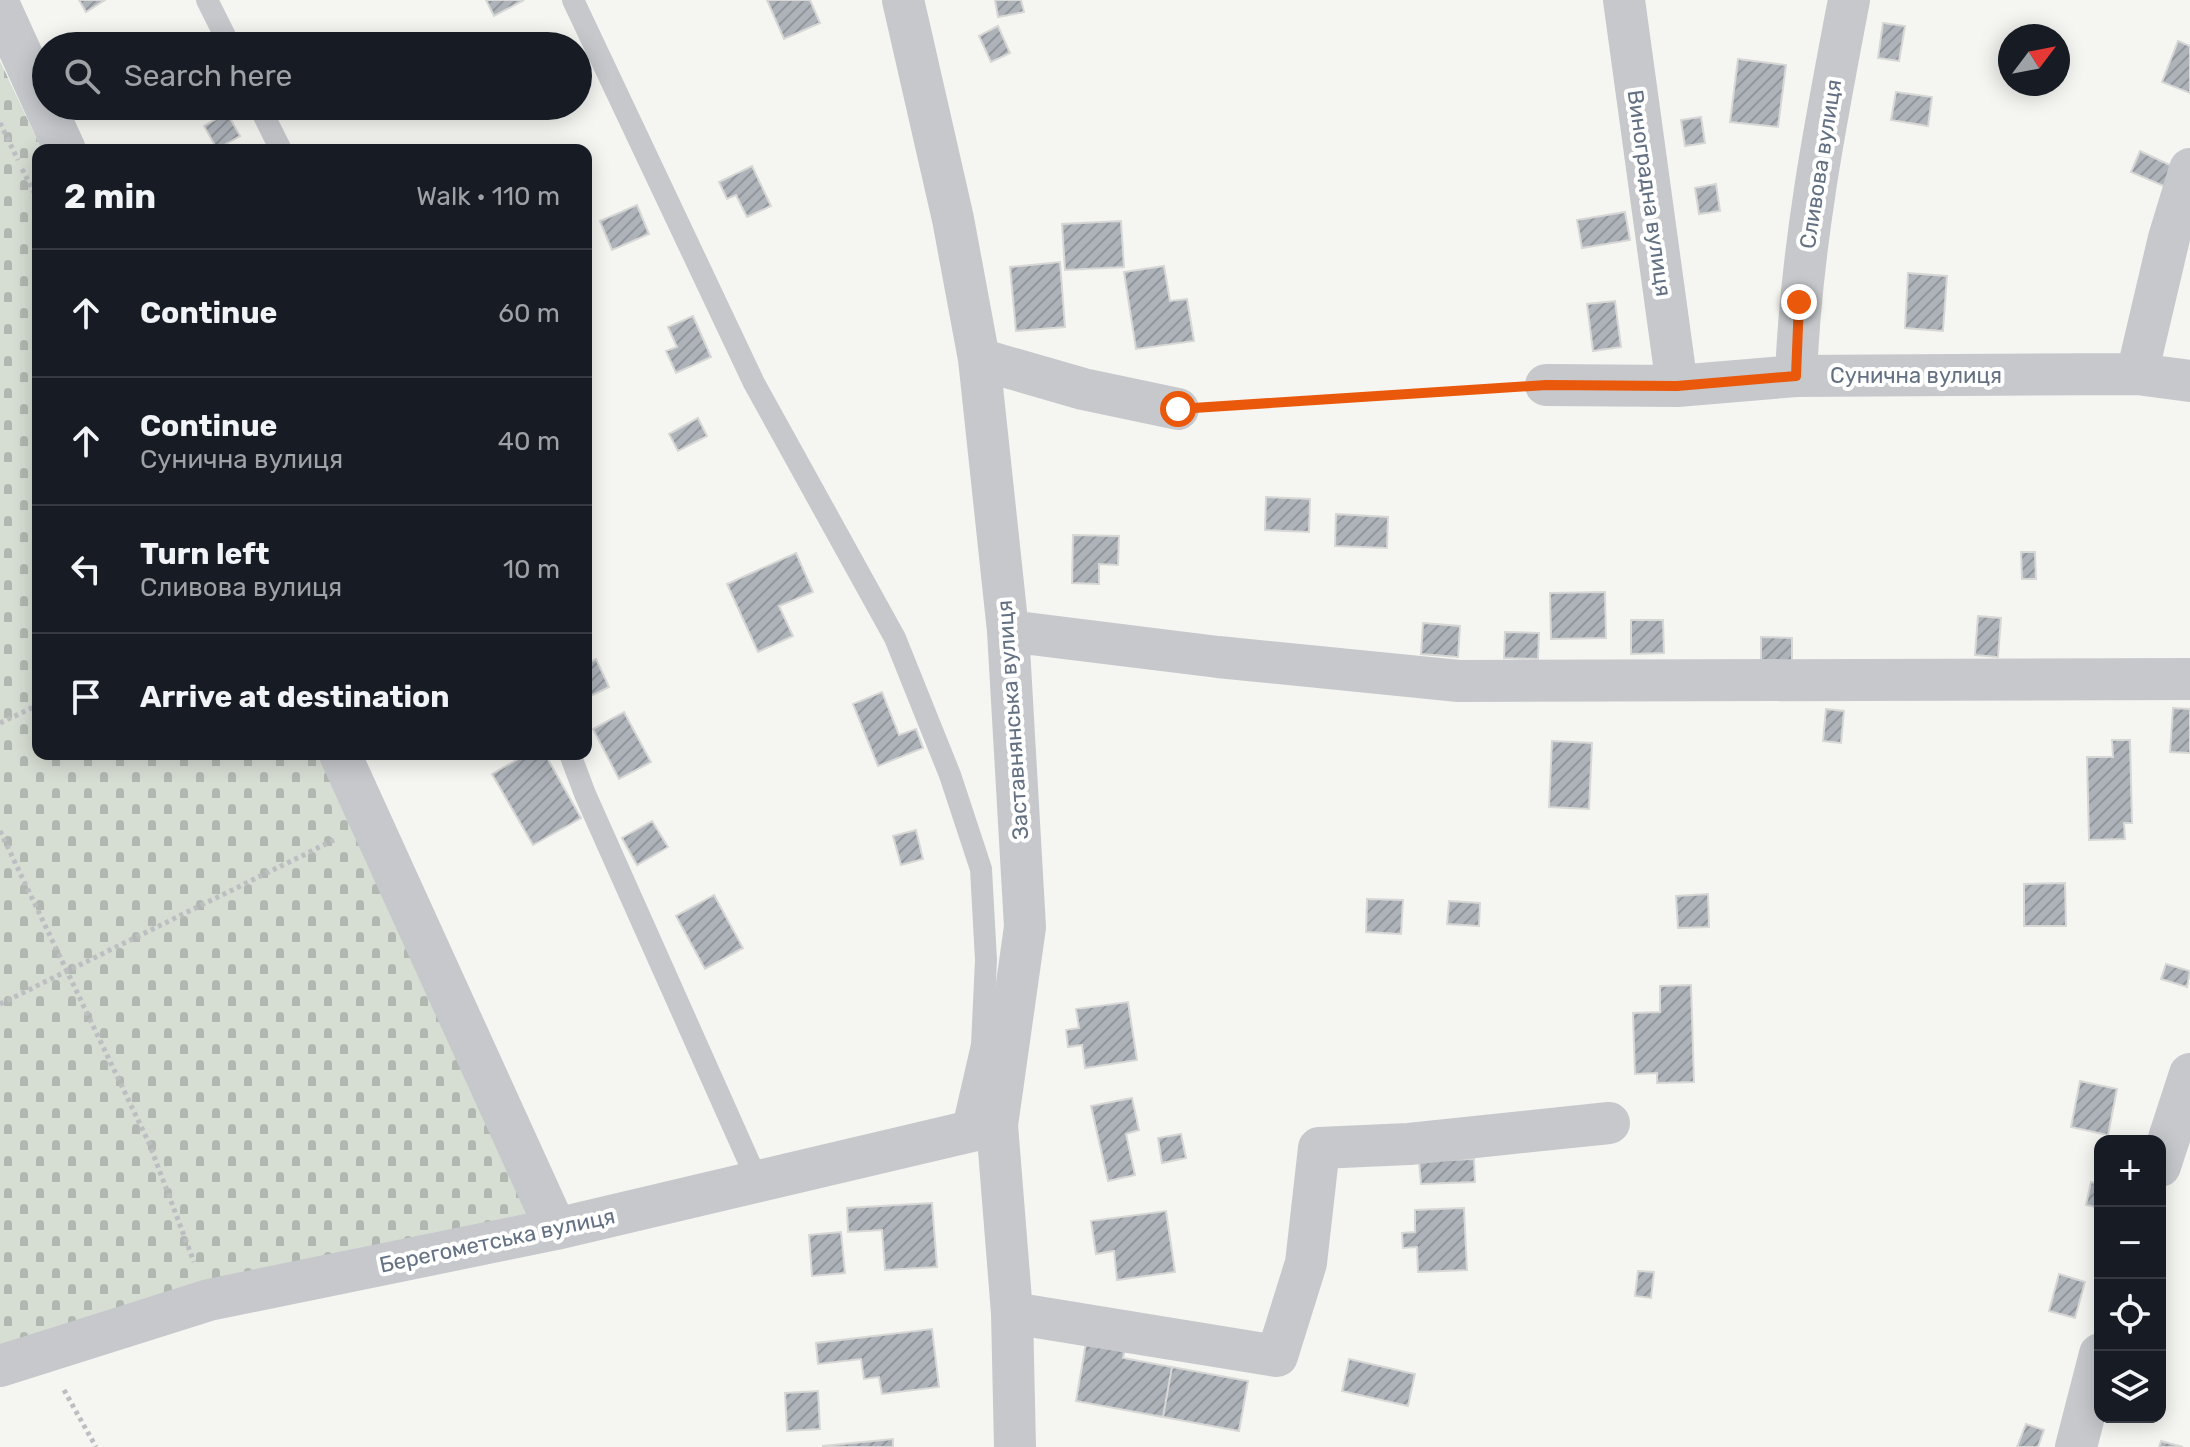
<!DOCTYPE html>
<html lang="en">
<head>
<meta charset="utf-8">
<style>
	body { margin:0; font-family:Rubik,sans-serif; background:#20242c; color:#f1f3f6 }
	.controls { position:absolute; right:24px; bottom:24px; display:grid; overflow:hidden; border-radius:16px; box-shadow:0 4px 20px #0003 }
	.controls button { width:72px; height:72px; display:grid; place-items:center; padding:0; border:0; border-bottom:2px solid #363941; background:#171b24; color:#f1f3f6; font:40px sans-serif }
	.compass { position:absolute; left:1998px; top:24px; width:72px; height:72px; border-radius:50%; background:#171b24; box-shadow:0 4px 20px #0003; rotate:58deg }
	.stop { position:absolute; width:24px; height:24px; margin:-18px; border:6px solid #ea580c; border-radius:50%; background:#fff }
	.stop.end { background:#ea580c; border-color:#fff; box-shadow:0 2px 8px #0008 }
	.list { margin:0; padding:0; list-style:none }
	h2 { display:flex; justify-content:space-between; align-items:center; height:104px; margin:0; padding:0 32px; font-size:34px }
	h2 small { font-size:26px; font-weight:400; color:#9ea1a6 }
	.list li { display:grid; grid-template-columns:52px 1fr auto; gap:24px; align-items:center; box-sizing:border-box; height:128px; padding:0 32px; border-top:2px solid #363941 }
	.list b { display:block; font-size:30px; white-space:nowrap }
	.list p { margin:0; font-size:26px; white-space:nowrap; color:#9ea1a6 }
	.list em { font-size:26px; font-style:normal; color:#9ea1a6 }
	.icon { flex:none; width:44px; height:44px; fill:none; stroke:currentColor; stroke-width:2; stroke-linecap:round; stroke-linejoin:round }
	.map { position:relative; flex:none; width:2190px; height:1447px; overflow:hidden }
	.search { position:absolute; background:#171b24; box-shadow:0 4px 20px #0003; left:32px; top:32px; width:560px; height:88px; display:flex; align-items:center; gap:20px; box-sizing:border-box; padding:0 28px; border-radius:44px; color:#9ea1a6; font-size:30px }
	.panel { position:absolute; background:#171b24; box-shadow:0 4px 20px #0003; left:32px; top:144px; width:560px; height:616px; border-radius:16px }
	.map>svg:first-child { display:block }
	.cemetery { fill:url(#cemetery-stones) }
	.building { fill:url(#building-hatch); stroke:#d7d7d5; stroke-width:2 }
	.lines { fill:none; stroke-linecap:round; stroke-linejoin:round }
	.path { stroke:#bdbec1; stroke-width:5; stroke-dasharray:4 4; stroke-linecap:butt }
	.lane { stroke:#c6c8cc; stroke-width:22 }
	.street { stroke:#c6c8cc; stroke-width:42 }
	.route { stroke:#ea580c; stroke-width:10 }
	.labels { text-anchor:middle; stroke-width:8; stroke-linejoin:round; paint-order:stroke }
	.street-label { font-size:22px; fill:#647183; stroke:#fff }
</style>
</head>
<body>
<div class="map">
<svg width="2190" height="1447" viewBox="0 0 2190 1447">
	<defs>
		<pattern id="cemetery-stones" width="16" height="16" patternUnits="userSpaceOnUse" patternTransform="scale(2)"><rect width="16" height="16" fill="#d6ddd3"/><path d="M2 7V4a2 2 0 0 1 4 0v3zM10 15v-3a2 2 0 0 1 4 0v3z" fill="#b1b8b1"/></pattern>
		<pattern id="building-hatch" width="6" height="6" patternUnits="userSpaceOnUse" patternTransform="scale(2)"><rect width="6" height="6" fill="#aeb3ba"/><path d="M-1 1l2-2M0 6l6-6M5 7l2-2" fill="none" stroke="#91969d"/></pattern>
	</defs>
	<rect width="100%" height="100%" fill="#f5f6f2"/>
	<path class="cemetery" d="M0,61l42,89h-4v604h287l223,474 -548,133z"/>
	<path class="building" d="M79,0h26l-19,12z
		M486,0h38l-30,16z
		M767,0h43l10,23 -36,16z
		M995,0h26l3,12 -26,5z
		M1883,23l22,3 -6,35 -21,-3z
		M998,26l12,27 -19,9 -12,-26z
		M2178,41l12,5v47l-28,-11z
		M1738,59l48,6 -8,62 -48,-5z
		M1896,92l36,5 -4,29 -37,-6z
		M227,113l13,23 -23,13 -13,-23z
		M1701,117l4,26 -20,3 -4,-26z
		M2140,151l34,16 -8,20 -35,-15z
		M752,166l19,40 -24,11 -11,-22 -9,4 -8,-17z
		M1716,184l4,27 -21,3 -4,-26z
		M637,205l12,29 -37,16 -12,-29z
		M1625,212l5,28 -48,8 -5,-28z
		M1121,221l3,46 -59,3 -3,-46z
		M1060,262l5,65 -49,4 -6,-64z
		M1164,266l6,35 17,-2 7,42 -58,8 -12,-77z
		M1908,273l39,3 -4,55 -38,-3z
		M1615,301l6,46 -28,4 -6,-47z
		M693,316l18,41 -35,16 -10,-22 11,-4 -9,-20z
		M698,418l9,18 -29,15 -9,-17z
		M1266,497l44,2 -1,33 -44,-2z
		M1336,514l52,3 -1,31 -52,-2z
		M1073,535l46,1 -1,29 -19,-1v20l-27,-1z
		M2021,552h14l1,27h-14z
		M796,553l17,39 -34,14 14,30 -35,16 -31,-68z
		M1605,592l1,46 -55,1 -1,-46z
		M1978,616l23,2 -3,39 -23,-2z
		M1631,620h32l1,33 -33,1z
		M1423,623l37,3 -2,31 -37,-3z
		M1505,632l34,1 -1,26 -34,-1z
		M1761,637l31,1v24h-31z
		M596,659l13,28 -18,9 -5,-11v-21z
		M882,692l17,43 17,-6 7,19 -45,18 -25,-62z
		M2173,708l17,1v44l-20,-1z
		M1826,709l18,2 -3,32 -18,-2z
		M624,712l27,50 -32,17 -26,-50z
		M2112,740h18l2,83h-8l1,16 -36,1 -2,-83h26z
		M1552,741l40,2 -3,66 -40,-2z
		M527,754h18l36,64 -48,27 -41,-71z
		M652,821l16,26 -31,18 -15,-27z
		M916,830l7,29 -22,6 -8,-29z
		M2065,883l1,43h-42v-42z
		M1708,894l1,33 -31,1 -2,-32z
		M714,895l29,53 -38,21 -29,-53z
		M1367,899l36,1 -2,34 -35,-2z
		M1449,901l31,2 -1,23 -32,-2z
		M2166,964l24,7 -3,16 -26,-8z
		M1691,985l3,97 -37,1v-10l-22,1 -2,-61 27,-1v-26z
		M1128,1002l9,58 -52,8 -3,-23 -14,2 -2,-17 13,-2 -3,-19z
		M2080,1081l37,8 -9,46 -37,-8z
		M1132,1098l7,32 -13,4 9,41 -27,6 -17,-75z
		M1181,1134l5,24 -24,5 -4,-25z
		M1474,1159l1,23 -54,2 -2,-23z
		M2091,1182l9,2v24l-14,-3z
		M932,1203l5,64 -52,3 -3,-40 -34,2 -1,-24z
		M1464,1208l3,62 -49,2 -1,-25 -14,1 -1,-15 13,-1v-22z
		M1166,1211l9,61 -58,8 -3,-29 -18,3 -5,-33z
		M841,1232l4,41 -33,3 -3,-41z
		M1638,1271l16,1 -3,26 -16,-2z
		M2059,1274l26,8 -10,36 -26,-7z
		M932,1329l7,58 -57,7 -3,-17 -15,2 -3,-20 -43,5 -2,-21z
		M1087,1337l39,7 -3,14 49,9 -9,50 -87,-16z
		M1349,1359l66,15 -7,32 -66,-15z
		M1172,1367l76,14 -9,50 -76,-14z
		M818,1391l2,38 -33,2 -2,-38z
		M2026,1424l18,6 -6,17h-21z
		M893,1439v8h-70v-1z
		M2161,1441l22,6h-24z"/>
	<g class="lines">
		<path class="path" d="M0,123l18,37
			M22,169l16,31
			M1219,406l286,-18
			M0,723l38,-18
			M0,831l149,312 45,119
			M0,1004l334,-164
			M64,1390l32,57"/>
		<path class="lane" d="M207,0l23,46
			M573,0l181,383 141,255 55,137 31,94 5,91 -4,85 -20,87
			M259,106l22,44
			M570,754l15,40 173,388"/>
		<path class="street" d="M903,0l50,219 26,140 29,272 17,296 -28,198 15,188 3,134
			M1624,0l53,386
			M0,7l65,143
			M979,359l104,30 95,20
			M2137,374l32,-136 21,-69
			M1796,376c5,-127 29,-251 53,-376
			M1546,385l131,1 119,-10 341,-2 53,7
			M1008,631l210,26 241,24 731,-2
			M340,754l216,475
			M2160,1166l30,-92
			M1012,1313l265,43 29,-93 13,-115 90,-4 200,-21
			M0,1366l209,-66 347,-71 441,-104
			M2076,1447l24,-93"/>
	</g>
	<g class="lines">
		<path class="route" d="M1178,409l368,-24 131,1 119,-10 3,-74"/>
	</g>
	<g class="labels">
		<g class="street-label">
			<text transform="translate(1820 164) rotate(-81)" y="8">Сливова вулиця</text>
			<text transform="translate(1650 193) rotate(82)" y="8">Виноградна вулиця</text>
			<text x="1916" y="383">Сунична вулиця</text>
			<text transform="translate(1012 720) rotate(-94)" y="8">Заставнянська вулиця</text>
			<text transform="translate(497 1240) rotate(-12)" y="8">Берегометська вулиця</text>
		</g>
	</g>
</svg>
<div class="controls">
<button>+</button>
<button>−</button>
<button><svg class="icon" aria-label="locate" viewBox="0 0 24 24"><circle cx="12" cy="12" r="6"/><path d="M12 2v4M12 18v4M2 12h4M18 12h4"/></svg></button>
<button><svg class="icon" aria-label="layers" viewBox="0 0 24 24"><path d="M12 4l9 5-9 5-9-5zM3 14l9 5 9-5"/></svg></button>
</div>
<svg class="compass" viewBox="-18 -18 36 36"><path d="M0-13l5 13h-10z" fill="#e53935"/><path d="M0 13l5-13h-10z" fill="#9ea1a6"/></svg>
<div class="stop" style="left:1178px;top:409px"></div>
<div class="stop end" style="left:1799px;top:302px"></div>
<div class="search"><svg class="icon" aria-label="search" viewBox="0 0 24 24"><circle cx="10" cy="10" r="6"/><path d="M15 15l6 6"/></svg>Search here</div>
<section class="panel">
<h2>2 min<small>Walk · 110 m</small></h2>
<ul class="list">
<li><svg class="icon" aria-label="ahead" viewBox="0 0 24 24"><path d="M12 20V5M6 11l6-6 6 6"/></svg><div><b>Continue</b></div><em>60 m</em></li>
<li><svg class="icon" aria-label="ahead" viewBox="0 0 24 24"><path d="M12 20V5M6 11l6-6 6 6"/></svg><div><b>Continue</b><p>Сунична вулиця</p></div><em>40 m</em></li>
<li><svg class="icon" aria-label="left" viewBox="0 0 24 24"><path d="M17 20v-9H6M10 6l-5 5 5 5"/></svg><div><b>Turn left</b><p>Сливова вулиця</p></div><em>10 m</em></li>
<li><svg class="icon" aria-label="arrive" viewBox="0 0 24 24"><path d="M6 21V4h12l-3 4 3 4H6"/></svg><div><b>Arrive at destination</b></div></li>
</ul>
</section>
</div>
</body>
</html>
